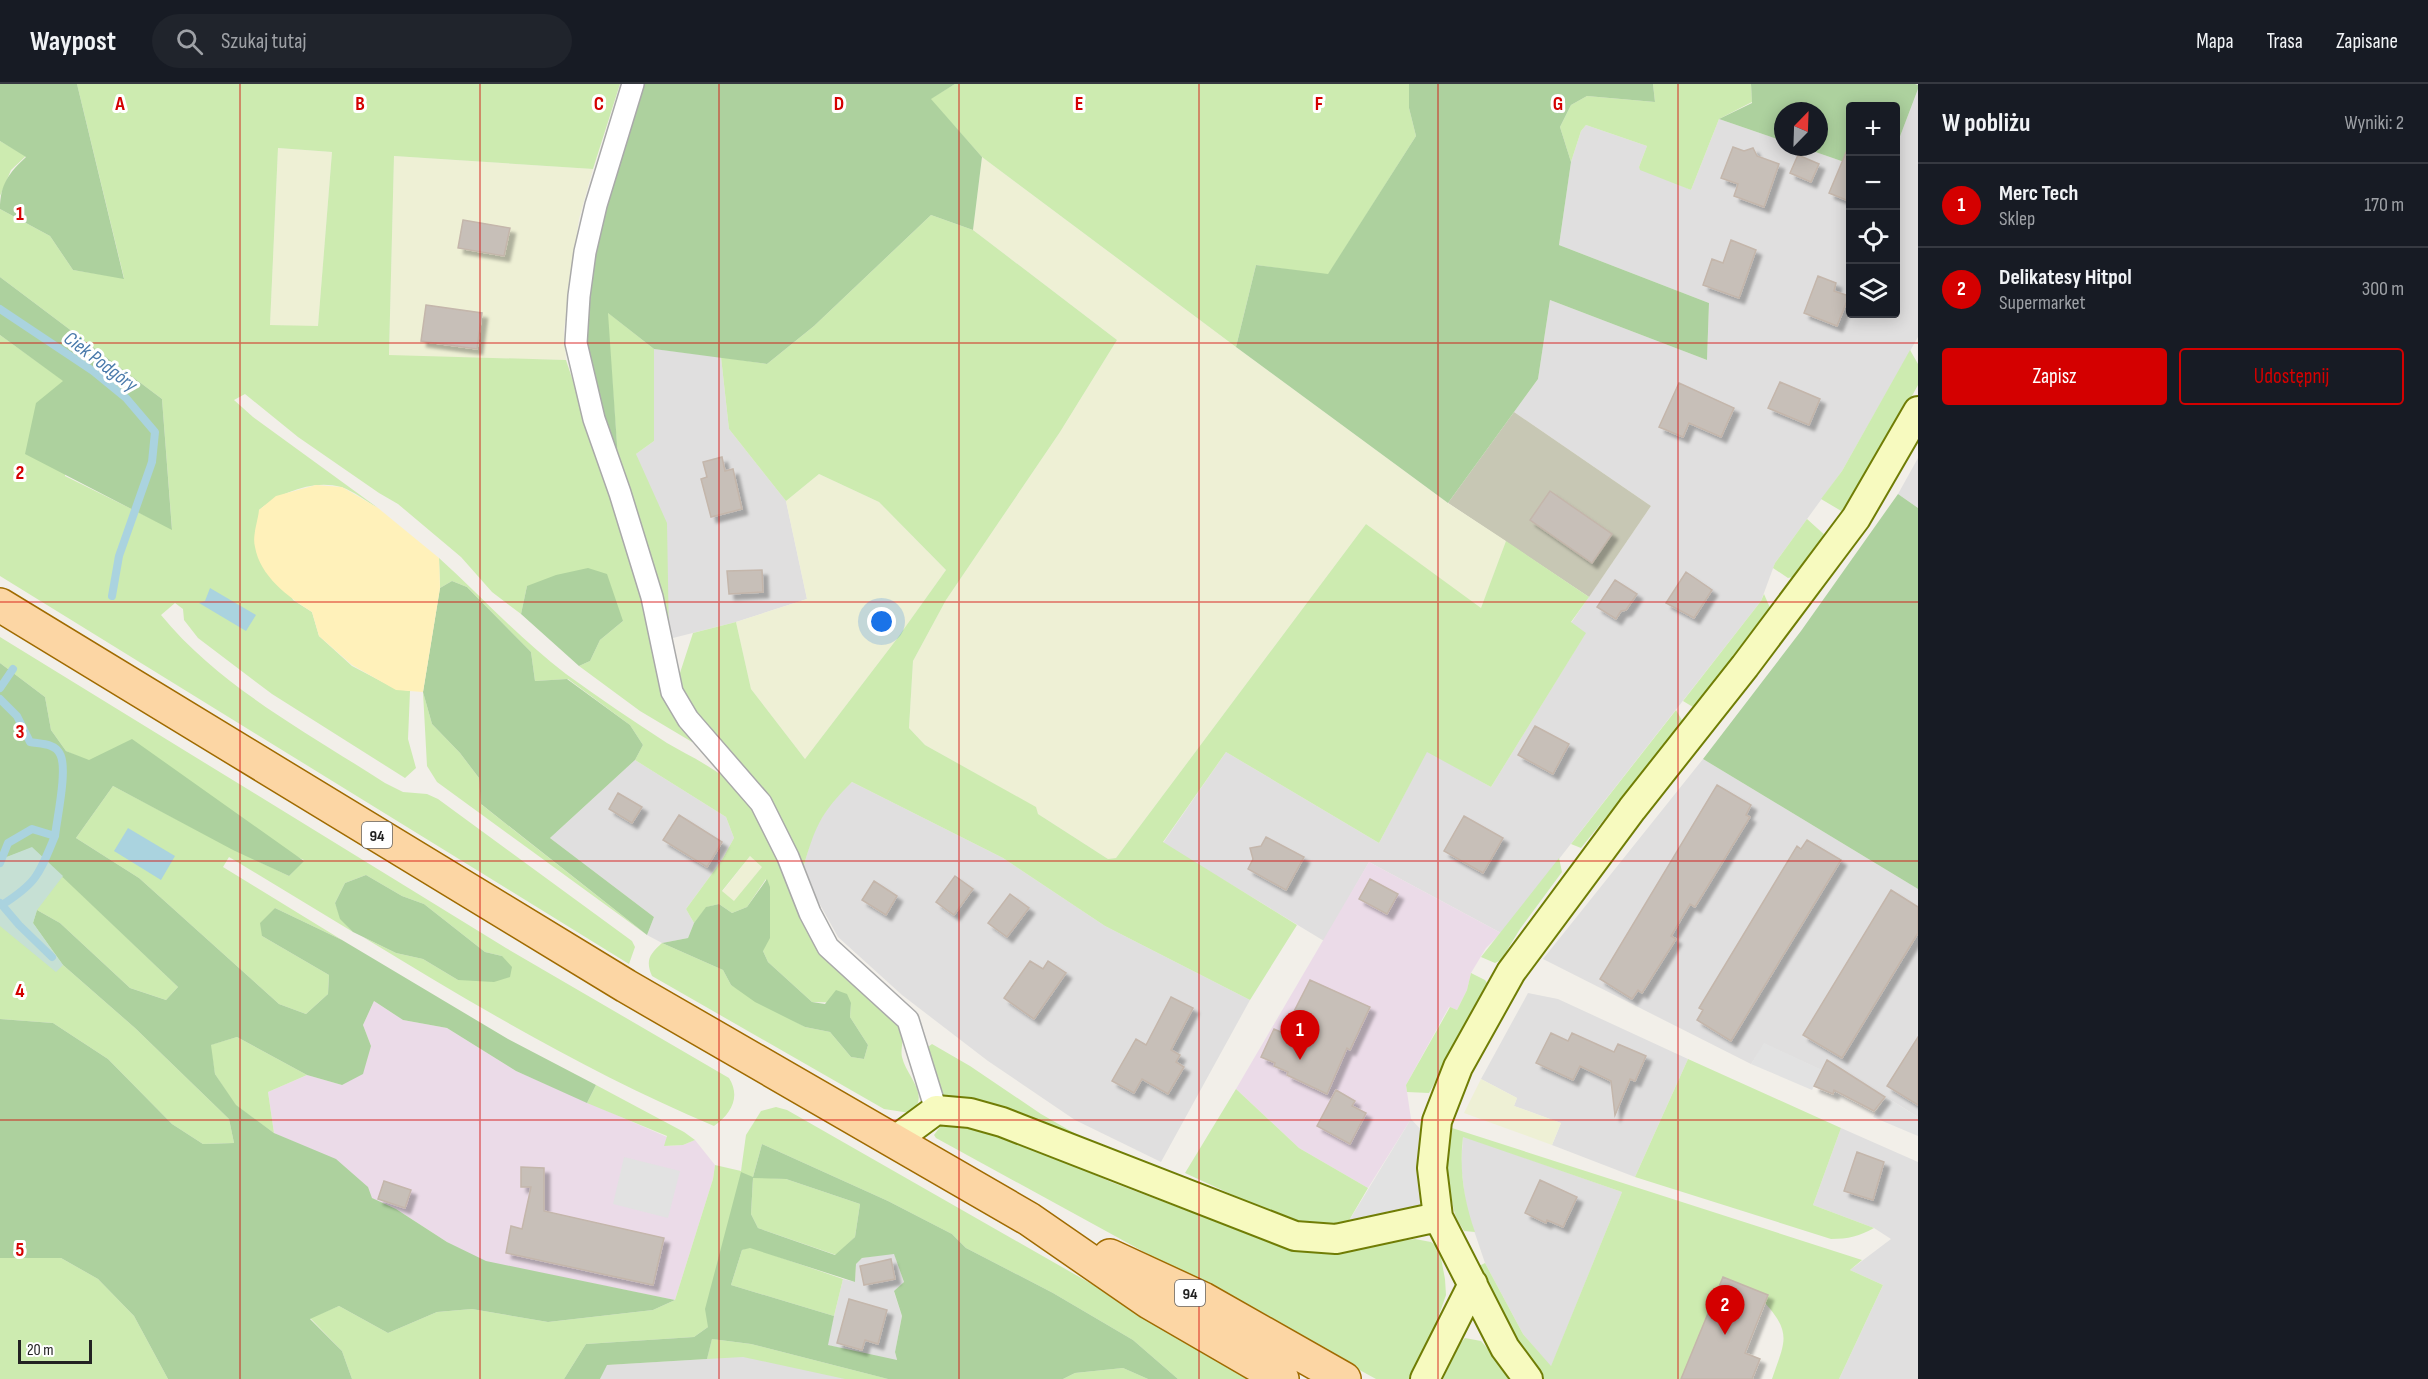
<!DOCTYPE html>
<html lang="pl">
<head>
<meta charset="utf-8">
<style>
	body { margin:0; font-family:"Sofia Sans Condensed",sans-serif; background:#20242c; color:#f1f3f6 }
	.controls { position:absolute; right:18px; top:18px; display:grid; overflow:hidden; border-radius:6px; box-shadow:0 3px 15px #0003 }
	.controls button { width:54px; height:54px; display:grid; place-items:center; padding:0; border:0; border-bottom:2px solid #363941; background:#171b24; color:#f1f3f6; font:30px sans-serif }
	.compass { position:absolute; left:1774px; top:18px; width:54px; height:54px; border-radius:50%; background:#171b24; box-shadow:0 3px 15px #0003; rotate:23deg }
	.scale { position:absolute; left:18px; bottom:15px; width:74px; box-sizing:border-box; padding-left:6px; border:3px solid #222; border-top:0; font-size:16px; line-height:21px; white-space:nowrap; color:#222; -webkit-text-stroke:4px #fff; paint-order:stroke }
	.you { position:absolute; left:882px; top:538px; width:21px; height:21px; margin:-15px; border:4px solid #fff; border-radius:50%; background:#1a73e8; box-shadow:0 0 0 9px #1a73e833 }
	.badge { display:grid; place-items:center; width:39px; height:39px; border-radius:50%; background:#d40000; color:#fff; font-size:20px; font-weight:700 }
	.pin { position:absolute; translate:-50% -50px; filter:drop-shadow(0 2px 3px #0008) }
	.pin::after { content:''; position:absolute; top:32px; width:21px; height:18px; background:inherit; clip-path:polygon(0 0,100% 0,50% 100%) }
	.list { margin:0; padding:0; list-style:none }
	h2 { display:flex; justify-content:space-between; align-items:center; height:78px; margin:0; padding:0 24px; font-size:26px }
	h2 small { font-size:20px; font-weight:400; color:#9ea1a6 }
	.list li { display:grid; grid-template-columns:39px 1fr auto; gap:18px; align-items:center; box-sizing:border-box; height:84px; padding:0 24px; border-top:2px solid #363941 }
	.list b { display:block; font-size:22px; white-space:nowrap }
	.list p { margin:0; font-size:20px; white-space:nowrap; color:#9ea1a6 }
	.list em { font-size:20px; font-style:normal; color:#9ea1a6 }
	.actions { display:flex; gap:12px; padding:18px 24px }
	.actions a { flex:1; padding:14px 0; border:2px solid #d40000; border-radius:6px; text-align:center; font-size:21px; color:#d40000 }
	.actions .main { background:#d40000; color:#fff }
	.icon { flex:none; width:33px; height:33px; fill:none; stroke:currentColor; stroke-width:2; stroke-linecap:round; stroke-linejoin:round }
	.map { position:relative; flex:none; width:1918px; height:1295px; overflow:hidden }
	header { display:flex; align-items:center; gap:36px; box-sizing:border-box; height:84px; padding:0 30px; background:#171b24; border-bottom:2px solid #363941 }
	header strong { font-size:28px }
	nav { display:flex; gap:33px; margin-inline-start:auto; font-size:21px }
	.search { width:420px; height:54px; background:#20242c; display:flex; align-items:center; gap:15px; box-sizing:border-box; padding:0 21px; border-radius:33px; color:#9ea1a6; font-size:22px }
	main { display:flex }
	aside { flex:1; background:#171b24 }
	.map>svg:first-child { display:block }
	.residential { fill:#e0dfdf }
	.industrial { fill:#ebdbe8 }
	.construction { fill:#c7c7b4 }
	.farmland { fill:#eef0d5 }
	.grass { fill:#cdebb0; fill-rule:evenodd }
	.forest { fill:#add19e; fill-rule:evenodd }
	.wetland { fill:#c6e0d4 }
	.sand { fill:#fff1ba }
	.parking { fill:#e2e2e2 }
	.water { fill:#aad3df }
	.lines { fill:none; stroke-linecap:round; stroke-linejoin:round }
	.stream { stroke:#aad3df; stroke-width:8 }
	.building { fill:#c7bfb8; stroke:#c4b6ab; stroke-width:1.5; filter:url(#shadow) }
	.street-casing { stroke:#a9a9a9; stroke-width:24 }
	.secondary-casing { stroke:#707d05; stroke-width:32 }
	.primary-casing { stroke:#a06b00; stroke-width:36 }
	.street { stroke:#fff; stroke-width:21 }
	.secondary { stroke:#f7fabf; stroke-width:28 }
	.primary { stroke:#fcd6a4; stroke-width:33 }
	.grid { fill:none; stroke:#d40000; stroke-width:1.5; stroke-opacity:0.55 }
	.labels { text-anchor:middle; stroke-width:6; stroke-linejoin:round; paint-order:stroke }
	.shield { fill:#fff; stroke:#646464; stroke-width:1.5 }
	.shield-label { font-size:16px; font-weight:bold; fill:#222 }
	.water-label { font-size:20px; font-style:italic; fill:#4a7aab; stroke:#fff }
	.grid-label { font-size:20px; text-anchor:middle; font-weight:bold; fill:#d40000; stroke:#fff; stroke-width:6; stroke-linejoin:round; paint-order:stroke }
</style>
</head>
<body>
<header>
<strong>Waypost</strong>
<div class="search"><svg class="icon" aria-label="search" viewBox="0 0 24 24"><circle cx="10" cy="10" r="6"/><path d="M15 15l6 6"/></svg>Szukaj tutaj</div>
<nav><a>Mapa</a><a>Trasa</a><a>Zapisane</a></nav>
</header>
<main>
<div class="map">
<svg width="1918" height="1295" viewBox="0 0 1918 1295">
	<defs>
		<filter id="shadow"><feDropShadow dx="5.5" dy="5.5" stdDeviation="1.5" flood-color="#0004"/></filter>
	</defs>
	<rect width="100%" height="100%" fill="#f2efe9"/>
	<path class="residential" d="M1918,5v248l-76,134 -67,92 -14,38 -260,332 -132,-71 -45,79 -161,-98 63,-91 153,91 48,-92 64,36 94,-153 -14,-11 80,-117 -137,-94 24,-33 12,-79 157,60 2,-57 -150,-58 12,-83 10,-31 5,-6 61,21 -8,21 52,23 28,-71 64,22v6h18l49,17v150h46v-167z
		M654,265l67,8 8,72 57,72 21,98 -71,23 -67,17 -33,-185 18,-13z
		M1918,374v50l-20,-14z
		M1703,675l215,130v228l-51,-32 -3,5 -99,-46 -14,20 -208,-105z
		M635,676l91,57 8,21 -12,22 -36,49 8,14 -6,15 -26,5 -15,-8 7,-18 -104,-79z
		M852,698l151,76 102,68 145,74 -89,162 -86,-42 -87,-59 -86,-66 -64,-58 -36,-65 11,-39 18,-31z
		M1528,909l30,6 130,60 -53,118 -83,-32 9,-22 -47,-17 3,-8 -36,-19z
		M1841,1044l77,34v217h-79l44,-94 -33,-15 41,-31 -17,-11 -61,-23z
		M1463,1052l159,56 -71,175 -28,-33 -38,-71 -19,-56 -5,-42z
		M894,1169l10,29 -10,10 8,24 -7,36 2,9 -70,-16 16,-66 12,3 1,-18 6,-6z
		M712,1255l176,40h-288l6,-14 101,-6z"/>
	<path class="industrial" d="M1369,778l132,71 -15,15 -15,25 -4,17 -10,20 -8,-3 -43,78 5,34 -43,69 -69,-40 -63,-59z
		M374,917l29,19 44,8 69,43 151,66 -2,9 18,-1 12,-5 20,25 -2,14 -38,121 -189,-38 -39,-20 -51,-33 -25,-11 -35,-38 -62,-27 -6,-41 39,-17 35,10 29,-39 -8,-21z"/>
	<path class="construction" d="M1514,328l137,94 -62,91 -141,-94z"/>
	<path class="farmland" d="M278,64l54,4 -14,175 -48,-2z
		M394,72l199,13 -14,50 -15,111 2,30 -177,-4z
		M982,73l254,190 212,156 58,38 -25,68 -115,-85 -250,334 -8,1 -70,-45 -3,-7 -110,-62 -16,-17 4,-67 33,-61 114,-168 57,-92 -144,-110z
		M819,390l60,28 67,68 -50,70 -91,119 -54,-70 -15,-67 71,-23 -21,-98z
		M750,772l13,10 -29,36 -12,-10z
		M1481,995l36,19 -3,8 47,17 -9,22 -88,-32z"/>
	<path class="grass" d="M77,0h543l-27,85 -199,-13 -5,199 177,5 75,226 9,55 17,61 30,40h-5l-52,-31 -61,-45 11,-5 10,-21 23,-19 -96,-35 -6,28 -29,-22 -31,-35 -63,-53 -19,-11 -81,-56 -53,-43 -11,6 19,17 125,91c-11,-6 -24,-17 -37,-21 -28,-8 -61,6 -82,23l34,90 19,12 7,24 33,30 44,23 14,2 -2,48 8,29 -11,10 -133,-84 -74,-56 -14,-18 -1,-11 -8,-6 -14,12c59,72 147,118 224,168l18,9 24,2 11,5 194,142 3,6 -6,17 -629,-388v-241l64,46 1,95 107,53 -10,-130 -162,-122v-68l50,27 23,34 51,8zM278,64l54,4 -14,174 -48,-1z
		M955,0h454v24l7,28 -88,139 -72,-10 -20,82 -254,-190 -52,-58z
		M1653,0h98l1,18 -33,17 -28,71 -51,-20 -1,-3 8,-21 -61,-21 -5,6 -10,31 -11,-35 11,-22 16,-9 68,6z
		M0,57l26,15 -15,14 -11,26z
		M931,131l42,15 144,110 -57,92 -114,168 -33,61 -4,67 16,17 111,62 2,7 70,45 8,-1 250,-334 115,84 25,-67 83,56 -18,25 15,11 -95,154 -64,-35 -48,91 -153,-91 -63,90 134,83 -47,75 -145,-74 -102,-68 -151,-76c-32,31 -38,47 -50,90l-32,-71 -81,-98 -11,-24 15,-46 43,-11 15,67 54,70 91,-119 50,-70 -67,-68 -60,-28 -33,27 -57,-72 -8,-72 46,7 47,-38z
		M607,228l47,37v92l-18,13 31,69 2,116 -51,-180z
		M1910,266l8,14v21l-47,86 -28,41 -22,-13 21,-28z
		M1807,435l20,18 -30,39 -9,2 -15,-10 2,-5z
		M439,474c42,38 81,81 127,116 33,24 67,47 101,69 21,12 44,23 62,38 29,23 51,75 63,109 7,19 12,42 25,58 21,30 69,51 84,82 4,9 -1,18 1,27 4,19 30,39 8,56l-26,-4 -232,-133c-7,-16 -2,-22 10,-33l61,27 8,15 74,42 25,5 21,25 13,2 4,-14 -18,-28 1,-14 -39,-1 -44,-40 -5,-11 3,-72 -19,28 -15,6 -13,-9 -12,3 -13,16 -8,-14 36,-49 12,-22 -8,-21 -91,-57 8,-15 -13,-20 -62,-46 -33,2 -4,-29 -64,-65 -15,-6 -12,7zM750,772l12,11 -28,34 -12,-10z
		M1764,510l7,16 -71,93 -7,4 -10,-6 78,-100z
		M0,553l506,311 223,130c12,19 2,36 -15,48 -123,-52 -238,-120 -351,-189l33,16 27,6 35,21 44,-24 -17,-4 -61,-48 -22,-8 -36,-21 -21,8 -10,20 6,16 12,13 -124,-75 -6,10 119,73 -67,-32 -13,28 67,39 -1,19 -22,20 -27,-10 -140,-126 -63,-40 37,-52 120,63 56,27 15,-16 -238,-109 -15,-21 -6,-33 -45,-34z
		M423,608l9,32 28,29 19,25 3,27 165,130 -210,-153 -10,-16z
		M1676,626l7,12 -102,126 -10,-4z
		M32,763l146,140 -12,13 -36,-12 -70,-65 -23,-13 26,55 72,63 94,91 5,24 -31,1 -31,-20 -64,-65 -55,-36 -53,-4v-166z
		M1559,774l3,14 -42,57 -19,31 -6,3 -14,-6z
		M1471,889l14,7 4,6 -60,107 -22,-1 -1,-7 44,-78 7,3 10,-20z
		M237,953l70,38 -39,17 6,41 -39,-28 -20,-31 -5,-29z
		M932,960l38,22 71,48 61,35 -155,-49 -13,-15 -10,-35z
		M1688,975l153,69 -28,77 61,23c-14,8 -26,11 -43,11l-196,-62z
		M596,1001l88,47 11,8 -12,5 -19,1 3,-10 -80,-33z
		M1236,1005l63,59 69,40 -24,41 -59,-10 -100,-46z
		M776,1023l11,3 471,269h-80l-45,-39 -80,-47 -87,-45 -14,-14 -64,-33 -126,-57 -9,33 33,2 74,25 -5,33 -19,18 -78,-27 -7,-14 2,-36 -45,149 -14,10 -108,7 -22,35h-212l-10,-28 -32,-33 29,-12 49,27 49,-21 35,-3 76,13 105,-12 22,-10 38,-121 2,-14 26,6 5,-36 15,-24z
		M962,1039l47,14 102,45 178,67 60,-1 66,-9 16,3 5,4 5,12 4,21 1,16 -19,54 -14,30h-37l-440,-241 -2,-3 6,-8z
		M1452,1044l410,132 -12,10 33,15 -44,94h-67c12,-36 21,-45 -7,-76l3,-8 -45,-18 -42,102h-141l-29,-44 -36,-67 10,-5 38,71 28,32 71,-174 -159,-55c-4,32 1,64 12,95l-11,-1c-3,-5 -7,-11 -9,-17 -5,-18 -14,-71 -3,-86z
		M750,1163l93,32 -9,37 -103,-31 11,-35z
		M11,1173l50,1 37,21 36,37 34,63h-168v-121z
		M1465,1254l16,3 32,38h-70l15,-33z
		M712,1255l39,5 137,35h-43l-102,-22 -36,2z
		M1123,1284l25,11h-85l12,-6z"/>
	<path class="forest" d="M0,0h77l47,195 -51,-9 -23,-34 -50,-27c0,-25 9,-36 26,-52l-26,-16z
		M641,0h314l-24,15 51,58 -9,73 -42,-15 -117,111 -47,38 -113,-15 -46,-36 10,146 -35,-105 14,-126z
		M1409,0h244l2,18 -68,-6 -16,9 -11,22 11,35 -12,83 150,58 -2,57 -157,-60 -12,79 -90,124 -212,-156 20,-82 72,9 88,-138 -7,-28z
		M1751,0h164l3,1v4l-22,58v-41h-46v58l-49,-17h18v-36h-36v30l-64,-22 33,-16z
		M0,193l162,122 10,131 -147,-76 11,-51 27,-22 -63,-46z
		M1898,410l20,14v381l-215,-130 98,-128z
		M588,484l19,6 16,47 -23,19 -10,21 -11,5 -58,-52 6,-28 29,-11z
		M452,497l15,6 64,65 4,29 32,-2 63,46 13,20 -8,15 -85,78 104,79 -7,18 -166,-131 -2,-26 -19,-25 -28,-29 -9,-32 17,-104z
		M0,579l45,34 6,33 15,21 23,9 43,-21 172,122 -15,15 -56,-26 -120,-64 -37,52 63,40 140,126 27,10 22,-20 1,-19 -67,-39 -2,-13 15,-15 67,32 166,99 88,46 -9,18 -71,-32 -69,-43 -44,-8 -29,-19 -11,24 8,21 -8,28 -21,11 -35,-10 -70,-38 -26,8 4,29 21,31 38,28 62,26 32,28 4,11 24,11 51,33 39,19 189,39 -22,10 -105,12 -76,-13 -35,3 -49,21 -49,-27 -29,13 32,32 10,28h-184l-34,-63 -36,-37 -37,-21h-61v-239l53,4 55,36 64,65 31,20 31,-1 -5,-24 -94,-91 -72,-63 -30,-42 4,-13 23,13 70,65 36,12 12,-13 -146,-139 -28,10 -4,-5z
		M366,791l36,21 22,8 61,48 17,4 10,11 -2,10 -16,5 -36,-2 -35,-21 -27,-6 -43,-21 -13,-13 -5,-16 10,-20z
		M767,795l3,8v51l-7,13 5,11 44,40 13,2 11,-14 11,4 4,9 -1,14 18,28 -4,14 -13,-2 -21,-25 -25,-5 -50,-25 -24,-17 -8,-15 -61,-27 26,-5 6,-15 12,-16 13,-3 13,9 15,-6z
		M762,1060l126,57 64,33 14,14 87,45 80,47 45,39h-30l-25,-11 -48,5 -12,6h-175l-137,-35 -39,-5 -5,20 -100,6 -7,14h-36l22,-35 108,-7 14,-10 -3,-18 36,-137 12,5zM753,1094l33,1 74,25 -5,33 -20,18 -77,-27 -7,-14zM750,1164l105,34 1,-18 6,-6 32,-4 10,28 -10,9 8,25 -7,36 2,8 -69,-15 6,-29 -103,-31 11,-35z"/>
	<path class="wetland" d="M32,763l31,29 -26,34 -4,13 30,42 -7,7 -56,-46v-73l4,5z"/>
	<path class="sand" d="M316,401l26,2 36,21 61,50 1,30 -17,104 -27,-2 -44,-25 -33,-29 -7,-24c-24,-15 -52,-36 -57,-65 -3,-11 3,-26 4,-37l17,-14z"/>
	<path class="parking" d="M1764,959l58,27 -10,20 -61,-26z
		M1886,1013l32,20v19l-45,-19z
		M1411,1035l14,15 1,68 -4,7 -78,20z
		M624,1073l56,14 -12,47 -55,-14z"/>
	<path class="water" d="M210,504l46,27 -10,16 -47,-28 6,-2z
		M128,744l47,28 -14,24 -47,-29z"/>
	<g class="lines">
		<path class="stream" d="M0,225l93,62 33,27 29,34 -3,30 -33,94 -7,40
			M0,604l13,-19
			M0,615l17,17 13,26c10,2 25,1 30,12 8,14 -3,64 -5,82l-23,-7 -24,14 -8,20
			M0,819l2,2c36,-23 37,-31 53,-69
			M2,821l17,20 33,32"/>
	</g>
	<path class="building" d="M1850,59h1v59l-22,-9z
		M1733,63l11,4 9,-3 4,8 22,8 -15,43 -30,-11 4,-12 -17,-6z
		M1798,71l21,9 -8,18 -21,-9z
		M463,136l47,8 -6,28 -46,-8z
		M1731,156l25,10 -17,48 -36,-13 9,-26 11,4z
		M1818,192l18,7 -2,8 15,5 -12,30 -33,-13z
		M426,221l56,8 -5,36 -56,-8z
		M1780,298l40,17 -11,26 -41,-17z
		M1679,299l55,25 -13,29 -32,-14 -6,14 -24,-10z
		M722,373l3,14 8,-2 9,40 -31,8 -10,-38 6,-2 -4,-15z
		M1550,407l62,43 -20,29 -62,-43z
		M762,486l1,22 -34,2 -2,-23z
		M1686,488l26,18 -18,28 -28,-15z
		M1615,496l22,14 -11,16 -5,1 -5,8 -19,-12z
		M1535,642l34,18 -16,30 -35,-19z
		M1717,701l34,20 -5,10 4,2 -55,90 -5,-3 -19,32 5,3 -34,54 -4,-3 -6,9 -32,-20z
		M618,709l24,14 -10,16 -23,-14z
		M679,731l43,27 -15,25 -44,-27z
		M1464,732l39,22 -20,35 -39,-22z
		M1266,753l38,20 -18,33 -38,-21 5,-10 -3,-11 11,-2z
		M1807,756l34,20 -110,181 -34,-21 6,-10 -4,-2 98,-162 4,3z
		M955,792l18,13 -19,26 -18,-13z
		M1370,795l28,15 -11,20 -28,-15z
		M874,797l23,15 -11,19 -24,-15z
		M1891,806l27,17v26l-76,125 -39,-23z
		M1010,810l19,14 -22,29 -19,-14z
		M1030,877l13,8 5,-8 18,12 -32,46 -30,-21z
		M1310,896l60,27 -20,43 -3,-2 -20,46 -40,-19 1,-3 -14,-6 1,-3 -14,-6 13,-28 9,4z
		M1171,913l22,11 -22,42 9,5 -4,7 8,5 -16,27 -26,-15 -8,14 -22,-12 24,-42 10,6z
		M1551,949l17,8 4,-8 42,19 4,-8 28,12 -11,25 -5,-2 -15,36 -4,-34 -31,-15 -7,14 -37,-17z
		M1918,953v68l-31,-19z
		M1827,976l58,37 -11,14 -40,-21 -1,4 -19,-8z
		M1336,1006l19,11 -3,5 14,7 -16,31 -33,-18z
		M1857,1068l27,10 -11,38 -29,-9z
		M521,1083l23,1v43l120,27 -11,47 -147,-32 5,-27 11,3 9,-42h-10z
		M1540,1096l37,17 -14,30 -16,-7 -1,3 -21,-10z
		M384,1097l27,9 -6,18 -27,-9z
		M891,1175l4,20 -31,6 -4,-19z
		M1723,1193l45,18 -23,58 15,6 -8,20h-71z
		M849,1215l38,11 -9,34 -13,-4 -3,10 -25,-7z"/>
	<g class="lines">
		<defs>
			<path id="street" d="M633,0l-37,121 -11,47 -6,44 -3,47 18,76 26,74 32,104 20,95 16,27 73,84 27,54 22,56 18,34 80,73 28,90"/>
			<path id="secondary" d="M894,1057l42,-31 34,3 32,9 293,114 41,3 102,-22
				M1425,1295l48,-95
				M1528,1295l-23,-31 -67,-131 -6,-49 5,-47 21,-54 53,-95 121,-163 113,-143 111,-148 62,-107"/>
			<path id="primary" d="M0,521l626,381 403,233 120,83 133,77
				M1110,1172l93,43 141,80"/>
		</defs>
		<use href="#street" class="street-casing"/>
		<use href="#secondary" class="secondary-casing"/>
		<use href="#primary" class="primary-casing"/>
		<use href="#street" class="street"/>
		<use href="#secondary" class="secondary"/>
		<use href="#primary" class="primary"/>
	</g>
	<path class="grid" d="M240,0v1295M480,0v1295M719,0v1295M959,0v1295M1199,0v1295M1438,0v1295M1678,0v1295M0,259h1918M0,518h1918M0,777h1918M0,1036h1918"/>
	<g class="labels">
		<g class="shield">
			<rect x="362" y="738" width="30" height="26" rx="4.5"/>
			<rect x="1175" y="1196" width="30" height="26" rx="4.5"/>
		</g>
		<g class="shield-label">
			<text x="377" y="757">94</text>
			<text x="1190" y="1215">94</text>
		</g>
		<g class="water-label">
			<text transform="translate(101 277) rotate(37)" y="7">Ciek Podgóry</text>
		</g>
	</g>
	<g class="grid-label">
		<text x="120" y="26">A</text>
		<text x="360" y="26">B</text>
		<text x="599" y="26">C</text>
		<text x="839" y="26">D</text>
		<text x="1079" y="26">E</text>
		<text x="1319" y="26">F</text>
		<text x="1558" y="26">G</text>
		<text x="20" y="136">1</text>
		<text x="20" y="395">2</text>
		<text x="20" y="654">3</text>
		<text x="20" y="913">4</text>
		<text x="20" y="1172">5</text>
	</g>
</svg>
<div class="controls">
<button>+</button>
<button>−</button>
<button><svg class="icon" aria-label="locate" viewBox="0 0 24 24"><circle cx="12" cy="12" r="6"/><path d="M12 2v4M12 18v4M2 12h4M18 12h4"/></svg></button>
<button><svg class="icon" aria-label="layers" viewBox="0 0 24 24"><path d="M12 4l9 5-9 5-9-5zM3 14l9 5 9-5"/></svg></button>
</div>
<svg class="compass" viewBox="-18 -18 36 36"><path d="M0-13l5 13h-10z" fill="#e53935"/><path d="M0 13l5-13h-10z" fill="#9ea1a6"/></svg>
<div class="scale">20 m</div>
<div class="you"></div>
<div class="pin badge" style="left:1300px;top:976px">1</div>
<div class="pin badge" style="left:1725px;top:1251px">2</div>
</div>
<aside>
<h2>W pobliżu<small>Wyniki: 2</small></h2>
<ul class="list">
<li><span class="badge">1</span><div><b>Merc Tech</b><p>Sklep</p></div><em>170 m</em></li>
<li><span class="badge">2</span><div><b>Delikatesy Hitpol</b><p>Supermarket</p></div><em>300 m</em></li>
</ul>
<div class="actions"><a class="main">Zapisz</a><a>Udostępnij</a></div>
</aside>
</main>
</body>
</html>
